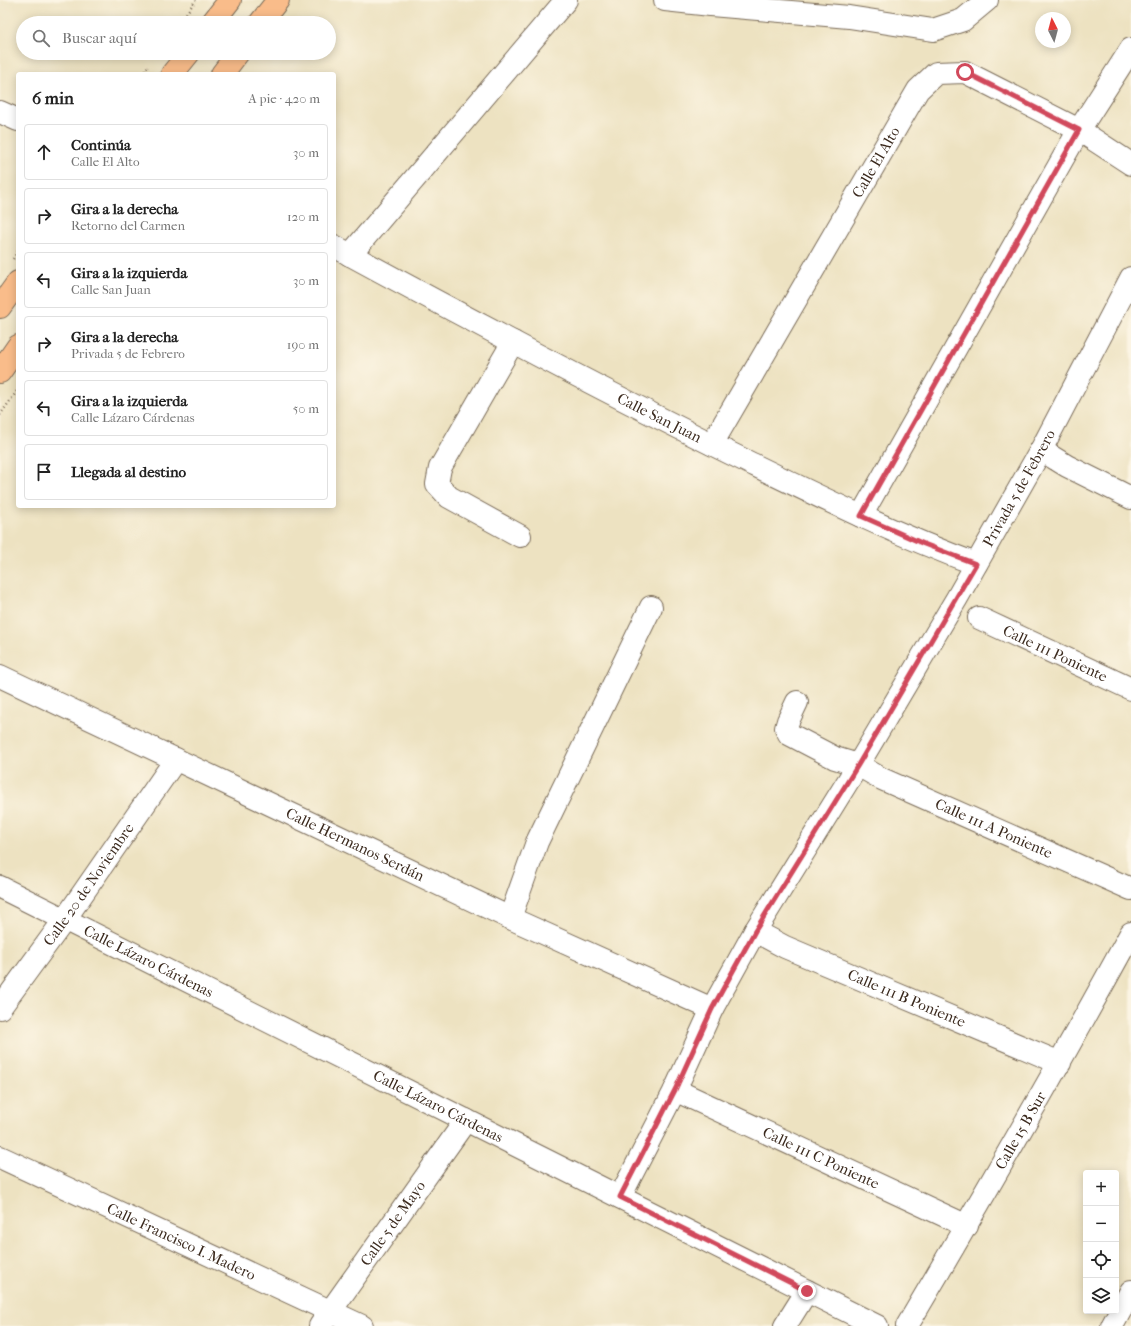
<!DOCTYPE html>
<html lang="es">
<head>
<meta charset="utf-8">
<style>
	body { margin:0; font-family:"IM FELL French Canon",serif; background:#f6f6f6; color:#222 }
	.controls { position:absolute; right:12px; bottom:12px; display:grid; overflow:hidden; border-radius:4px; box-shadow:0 2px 10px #0003 }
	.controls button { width:36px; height:36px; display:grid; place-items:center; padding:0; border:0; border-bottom:1px solid #e0e0e0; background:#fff; color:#222; font:20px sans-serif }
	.compass { position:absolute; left:1035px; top:12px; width:36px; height:36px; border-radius:50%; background:#fff; box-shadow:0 2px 10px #0003; rotate:354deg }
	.stop { position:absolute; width:12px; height:12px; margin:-9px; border:3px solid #d1495b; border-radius:50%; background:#fff }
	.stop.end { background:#d1495b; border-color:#fff; box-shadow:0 1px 4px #0008 }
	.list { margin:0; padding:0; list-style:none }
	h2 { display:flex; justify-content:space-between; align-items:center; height:52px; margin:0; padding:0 16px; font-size:17px }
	h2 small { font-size:13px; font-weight:400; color:#767676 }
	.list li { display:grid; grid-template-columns:26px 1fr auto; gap:12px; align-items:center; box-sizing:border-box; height:56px; margin:0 8px 8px; padding:0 8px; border:1px solid #e0e0e0; border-radius:4px }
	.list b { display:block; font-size:15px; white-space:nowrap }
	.list p { margin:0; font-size:13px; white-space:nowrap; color:#767676 }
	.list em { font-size:13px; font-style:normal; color:#767676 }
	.icon { flex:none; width:22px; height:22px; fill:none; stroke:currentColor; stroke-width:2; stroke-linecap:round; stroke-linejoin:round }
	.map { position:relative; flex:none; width:1131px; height:1326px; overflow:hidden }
	.search { position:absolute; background:#fff; box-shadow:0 2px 10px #0003; left:16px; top:16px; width:320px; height:44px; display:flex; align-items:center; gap:10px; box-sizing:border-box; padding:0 14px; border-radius:22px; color:#767676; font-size:15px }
	.panel { position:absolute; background:#fff; box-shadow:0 2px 10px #0003; left:16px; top:72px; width:320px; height:436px; border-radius:4px }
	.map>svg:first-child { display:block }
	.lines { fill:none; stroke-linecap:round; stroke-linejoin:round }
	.minor-casing { stroke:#796a57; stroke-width:24 }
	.major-casing { stroke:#796a57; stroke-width:24 }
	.path { stroke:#796a57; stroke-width:2.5; stroke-dasharray:1 3; stroke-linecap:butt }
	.minor { stroke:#fff; stroke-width:22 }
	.major { stroke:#f9bc8a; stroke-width:22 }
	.route { stroke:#d1495b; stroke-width:5 }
	.labels { text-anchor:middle; stroke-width:3.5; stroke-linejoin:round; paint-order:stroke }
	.street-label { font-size:15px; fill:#3b2a1e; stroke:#fcf5e5 }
</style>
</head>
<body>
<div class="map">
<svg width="1131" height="1326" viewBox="0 0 1131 1326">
	<rect width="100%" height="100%" fill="#fcf5e5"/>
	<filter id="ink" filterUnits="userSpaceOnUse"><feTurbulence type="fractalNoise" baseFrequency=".025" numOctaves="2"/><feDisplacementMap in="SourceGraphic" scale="8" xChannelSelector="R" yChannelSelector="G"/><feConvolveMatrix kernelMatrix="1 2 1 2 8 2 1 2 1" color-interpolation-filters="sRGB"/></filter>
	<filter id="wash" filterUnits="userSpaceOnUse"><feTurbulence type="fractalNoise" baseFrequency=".012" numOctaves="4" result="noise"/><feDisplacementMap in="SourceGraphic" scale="16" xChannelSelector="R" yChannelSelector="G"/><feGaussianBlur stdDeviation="0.9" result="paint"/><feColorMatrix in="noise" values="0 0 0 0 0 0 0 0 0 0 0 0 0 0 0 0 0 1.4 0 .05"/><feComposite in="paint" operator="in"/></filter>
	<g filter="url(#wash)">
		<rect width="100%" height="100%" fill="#ede2c1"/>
	</g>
	<g filter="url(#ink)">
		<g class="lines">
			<defs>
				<g id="minor">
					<path d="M665,0l46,5"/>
					<path d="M710,0l1,5 138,12 84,13 30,-10 24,-20"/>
					<path d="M0,112l18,8"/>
					<path id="s1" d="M334,246c136,74 273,147 412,215 76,37 151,74 230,103"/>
					<path d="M350,255l216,-255"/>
					<path d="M513,342l-73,126 -3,16 12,13 71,39"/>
					<path id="s2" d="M712,444l206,-354 18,-17 29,-1 114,58 52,34"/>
					<path d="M1041,450l26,16 64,32"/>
					<path d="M861,516l218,-386 52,-81"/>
					<path id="s3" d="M979,618l152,71"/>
					<path id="s4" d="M0,676l510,242 202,91"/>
					<path id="s5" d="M797,702l-9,19 -2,7 3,6 46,24 23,7 24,14 249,110"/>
					<path id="s6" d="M0,887l877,439"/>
					<path d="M510,918l27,-76 114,-235"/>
					<path id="s7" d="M755,931l30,16 275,116"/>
					<path id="s8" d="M0,1008l65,-89 111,-160"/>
					<path id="s9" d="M675,1090l292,136"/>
					<path id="s10" d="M0,1157l362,169"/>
					<path id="s11" d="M620,1197l55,-107 37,-81 43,-78 103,-166 99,-167 84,-148 90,-172"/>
					<path id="s12" d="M320,1326l146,-206"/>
					<path d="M785,1326l22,-35"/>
					<path id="s13" d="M907,1326c77,-130 152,-261 224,-393"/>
					<path d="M1112,1326l19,-35"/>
				</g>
				<path id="major" d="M212,23l18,-23
					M260,23l18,-23
					M172,74l17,-21
					M222,74l16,-21
					M0,307l18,-25
					M0,372l18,-26"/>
			</defs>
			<use href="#minor" class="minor-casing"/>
			<use href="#major" class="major-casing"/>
			<path class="path" d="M179,23l17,-23
				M142,74l7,-9
				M13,259l5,-8
				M0,415l17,-24"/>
			<use href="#minor" class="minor"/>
			<use href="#major" class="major"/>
		</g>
	</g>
	<g class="lines" filter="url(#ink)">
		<path class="route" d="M807,1291l-187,-94 55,-107 37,-81 43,-78 103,-166 118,-201 -52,-20 -63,-28 218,-386 -114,-58"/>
	</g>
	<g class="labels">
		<g class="street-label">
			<text dy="5" stroke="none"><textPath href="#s2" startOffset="326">Calle El Alto</textPath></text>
			<text dy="5" stroke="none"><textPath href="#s1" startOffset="368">Calle San Juan</textPath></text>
			<text dy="5" stroke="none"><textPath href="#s11" startOffset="814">Privada 5 de Febrero</textPath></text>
			<text dy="5" stroke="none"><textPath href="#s3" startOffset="84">Calle 111 Poniente</textPath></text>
			<text dy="5" stroke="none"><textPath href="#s5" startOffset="261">Calle 111 A Poniente</textPath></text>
			<text dy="5" stroke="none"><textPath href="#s4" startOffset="393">Calle Hermanos Serdán</textPath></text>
			<text dy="5" stroke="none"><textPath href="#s8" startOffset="152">Calle 20 de Noviembre</textPath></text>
			<text dy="5" stroke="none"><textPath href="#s6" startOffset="166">Calle Lázaro Cárdenas</textPath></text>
			<text dy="5" stroke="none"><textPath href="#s7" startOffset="166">Calle 111 B Poniente</textPath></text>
			<text dy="5" stroke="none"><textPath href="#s6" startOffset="490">Calle Lázaro Cárdenas</textPath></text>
			<text dy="5" stroke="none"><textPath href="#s13" startOffset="226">Calle 15 B Sur</textPath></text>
			<text dy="5" stroke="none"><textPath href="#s9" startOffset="161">Calle 111 C Poniente</textPath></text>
			<text dy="5" stroke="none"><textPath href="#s12" startOffset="126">Calle 5 de Mayo</textPath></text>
			<text dy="5" stroke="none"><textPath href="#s10" startOffset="200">Calle Francisco I. Madero</textPath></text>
		</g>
	</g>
</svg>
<div class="controls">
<button>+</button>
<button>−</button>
<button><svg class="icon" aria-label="locate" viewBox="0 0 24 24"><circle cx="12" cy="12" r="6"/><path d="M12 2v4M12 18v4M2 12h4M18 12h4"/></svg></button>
<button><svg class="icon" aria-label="layers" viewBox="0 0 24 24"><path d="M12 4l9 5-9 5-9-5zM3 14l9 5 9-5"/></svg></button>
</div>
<svg class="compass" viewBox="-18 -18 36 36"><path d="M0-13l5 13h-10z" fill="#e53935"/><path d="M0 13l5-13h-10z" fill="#767676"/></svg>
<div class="stop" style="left:965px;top:72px"></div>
<div class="stop end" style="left:807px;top:1291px"></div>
<div class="search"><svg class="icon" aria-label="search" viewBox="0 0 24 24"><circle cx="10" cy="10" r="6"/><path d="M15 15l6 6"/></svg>Buscar aquí</div>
<section class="panel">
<h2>6 min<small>A pie · 420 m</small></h2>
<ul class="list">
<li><svg class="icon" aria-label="ahead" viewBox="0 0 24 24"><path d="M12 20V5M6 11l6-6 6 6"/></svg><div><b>Continúa</b><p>Calle El Alto</p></div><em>30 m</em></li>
<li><svg class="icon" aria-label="right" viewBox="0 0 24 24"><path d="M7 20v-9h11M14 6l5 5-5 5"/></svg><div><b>Gira a la derecha</b><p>Retorno del Carmen</p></div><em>120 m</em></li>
<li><svg class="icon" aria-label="left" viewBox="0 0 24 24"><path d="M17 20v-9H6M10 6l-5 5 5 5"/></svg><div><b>Gira a la izquierda</b><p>Calle San Juan</p></div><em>30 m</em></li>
<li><svg class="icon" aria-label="right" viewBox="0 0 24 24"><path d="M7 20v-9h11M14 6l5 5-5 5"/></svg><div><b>Gira a la derecha</b><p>Privada 5 de Febrero</p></div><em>190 m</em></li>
<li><svg class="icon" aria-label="left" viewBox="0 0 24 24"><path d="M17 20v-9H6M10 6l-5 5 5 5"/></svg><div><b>Gira a la izquierda</b><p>Calle Lázaro Cárdenas</p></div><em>50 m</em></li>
<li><svg class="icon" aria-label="arrive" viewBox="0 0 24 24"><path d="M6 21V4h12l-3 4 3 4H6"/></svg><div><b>Llegada al destino</b></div></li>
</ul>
</section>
</div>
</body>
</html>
